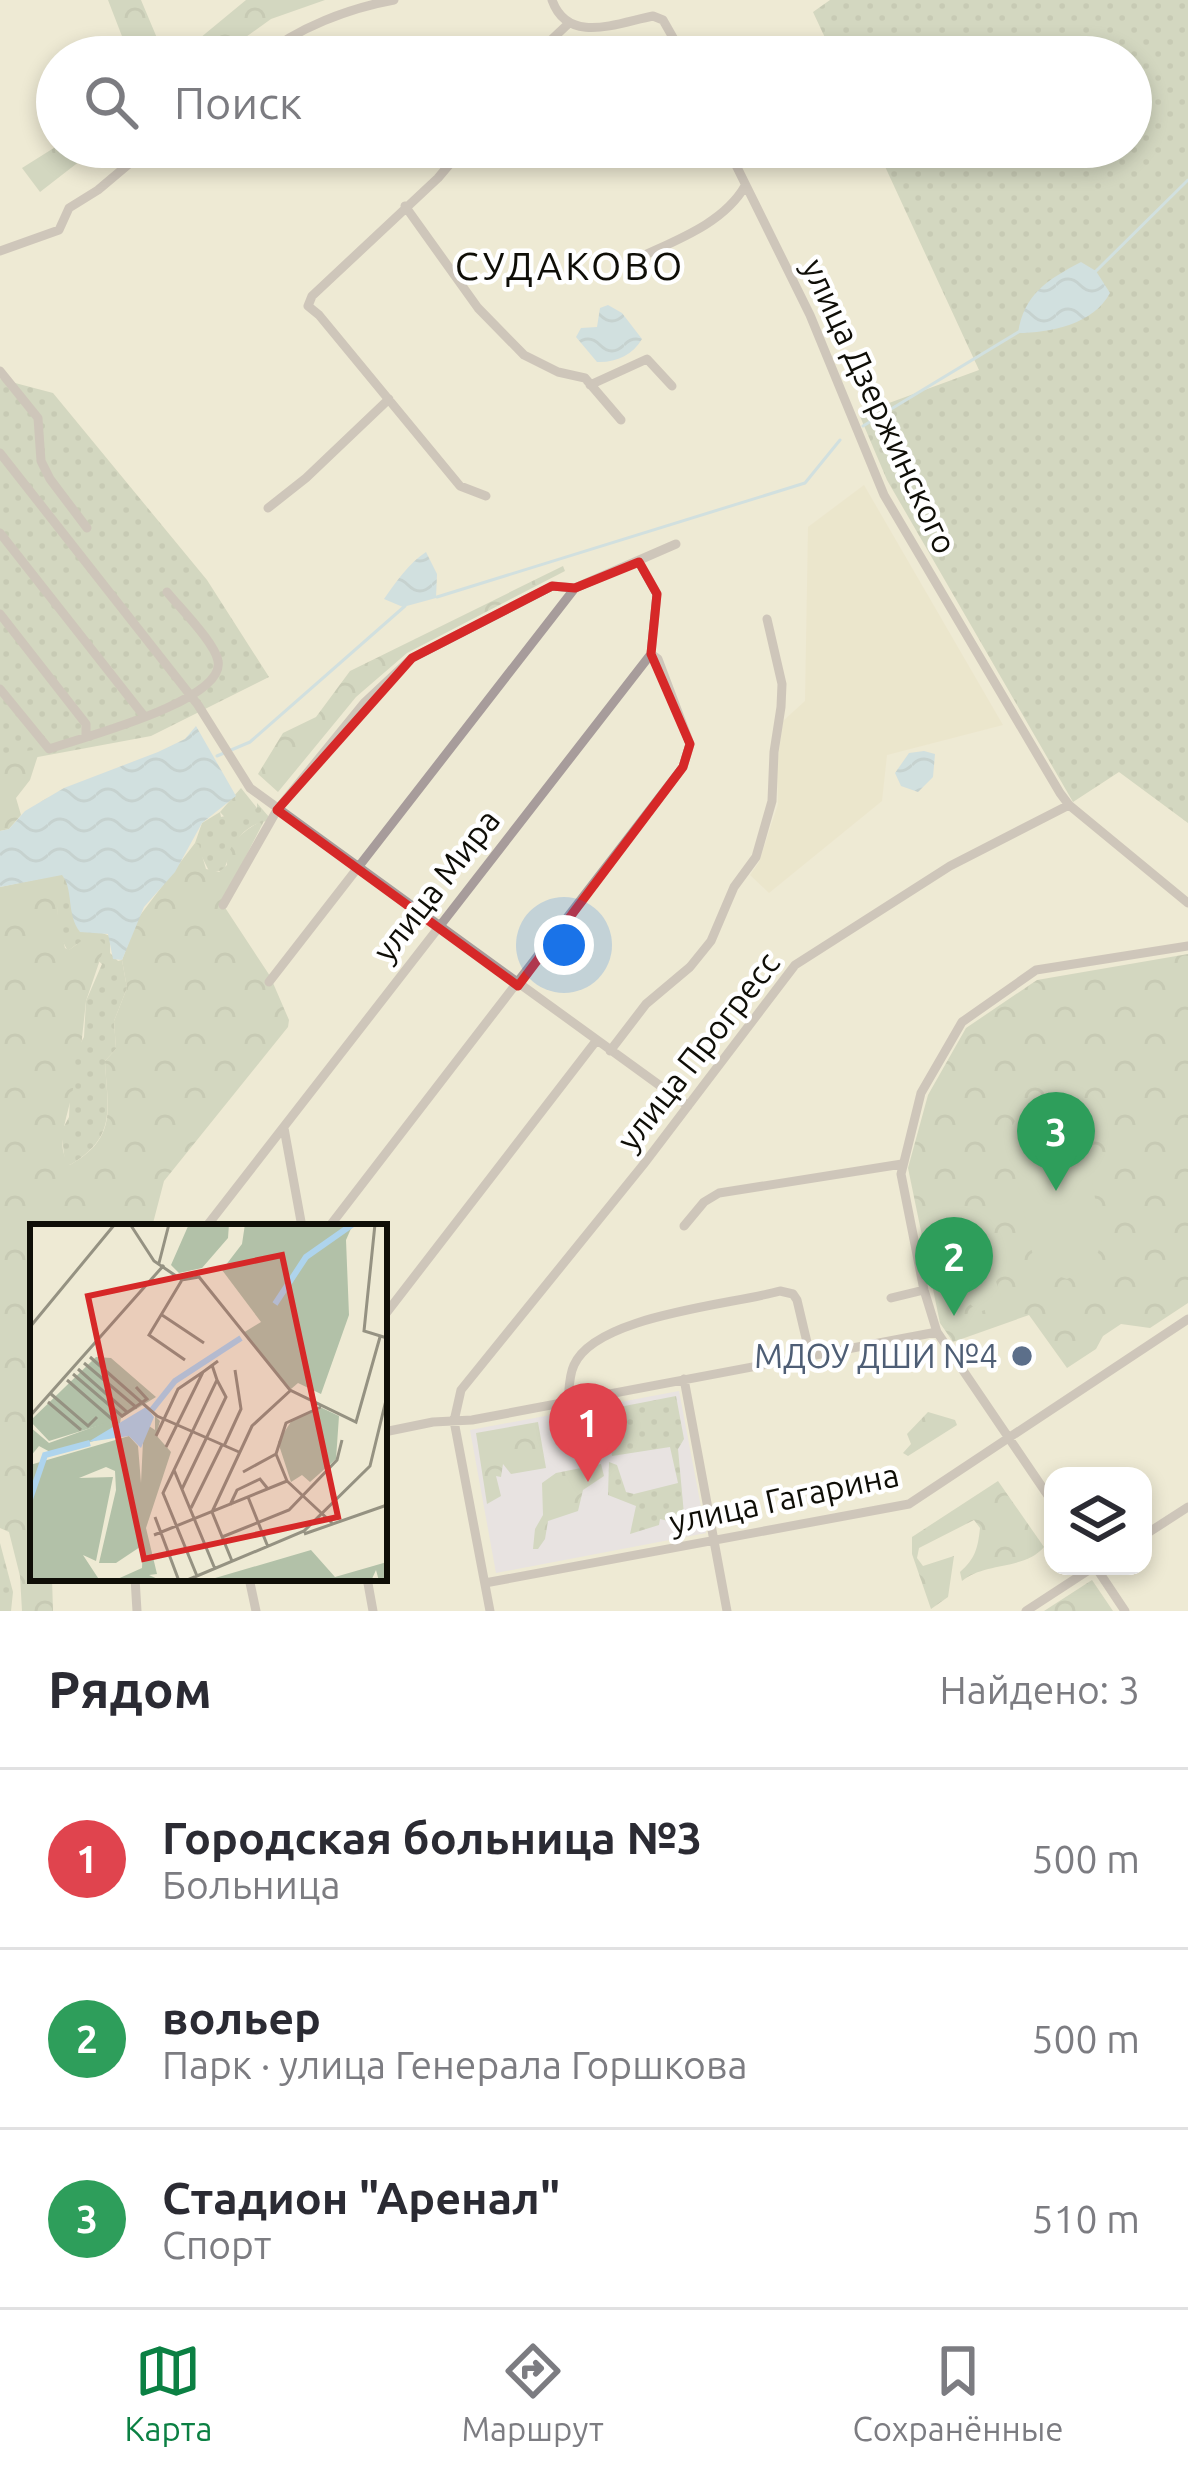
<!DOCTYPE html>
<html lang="ru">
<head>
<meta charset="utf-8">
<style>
	body { margin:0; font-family:Ubuntu,sans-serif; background:#f2f2f3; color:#2b2b33 }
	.controls { position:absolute; right:36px; bottom:36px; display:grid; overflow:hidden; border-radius:24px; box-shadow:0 6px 18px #0003 }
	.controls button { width:108px; height:108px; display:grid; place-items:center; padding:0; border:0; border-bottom:3px solid #e1e1e2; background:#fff; color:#2b2b33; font:60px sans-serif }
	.you { position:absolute; left:564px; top:945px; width:42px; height:42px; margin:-30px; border:9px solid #fff; border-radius:50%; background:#1a73e8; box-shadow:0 0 0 18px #1a73e833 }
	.badge { display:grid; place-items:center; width:78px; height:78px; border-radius:50%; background:#0b8043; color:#fff; font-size:39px; font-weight:700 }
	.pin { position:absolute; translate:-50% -99px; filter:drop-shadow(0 3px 6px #0008) }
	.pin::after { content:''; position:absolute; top:63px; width:42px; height:36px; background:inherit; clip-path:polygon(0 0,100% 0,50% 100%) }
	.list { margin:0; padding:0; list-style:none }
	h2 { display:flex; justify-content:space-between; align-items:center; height:156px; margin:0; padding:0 48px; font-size:51px }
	h2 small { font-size:39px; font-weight:400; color:#7c7c81 }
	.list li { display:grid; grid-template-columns:78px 1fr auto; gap:36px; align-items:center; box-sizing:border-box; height:180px; padding:0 48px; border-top:3px solid #e1e1e2 }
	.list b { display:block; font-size:45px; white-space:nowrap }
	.list p { margin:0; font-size:39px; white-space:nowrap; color:#7c7c81 }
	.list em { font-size:39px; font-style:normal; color:#7c7c81 }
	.icon { flex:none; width:66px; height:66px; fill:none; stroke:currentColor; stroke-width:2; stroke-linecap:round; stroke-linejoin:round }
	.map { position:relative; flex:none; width:1188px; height:1611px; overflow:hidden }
	.search { position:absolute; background:#fff; box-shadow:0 6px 18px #0003; left:36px; right:36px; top:36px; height:132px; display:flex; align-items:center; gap:30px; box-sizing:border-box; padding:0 42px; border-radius:66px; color:#7c7c81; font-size:45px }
	.sheet { height:696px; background:#fff }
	nav { display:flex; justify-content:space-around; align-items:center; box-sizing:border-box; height:168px; border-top:3px solid #e1e1e2; background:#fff; font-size:33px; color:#7c7c81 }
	nav a { display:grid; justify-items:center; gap:6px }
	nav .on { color:#0b8043 }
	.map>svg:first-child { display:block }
	.built { fill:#e7e2c4 }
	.medical { fill:#dfdcf2 }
	.grass { fill:url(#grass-dots) }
	.forest { fill:url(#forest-crowns) }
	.pitch { fill:#b2c1a8 }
	.water { fill:url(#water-waves) }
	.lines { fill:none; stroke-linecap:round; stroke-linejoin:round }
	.stream { stroke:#aed4ed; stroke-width:3 }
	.minor { stroke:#a79c9b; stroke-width:9 }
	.marked { fill:none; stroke:#d62828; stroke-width:9; stroke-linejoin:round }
	.service-dot { fill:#5c6f8a; stroke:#fff; stroke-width:4.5 }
	.labels { text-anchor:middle; stroke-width:9; stroke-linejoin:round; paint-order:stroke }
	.street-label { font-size:33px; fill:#0f0e07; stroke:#fff }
	.service-label { font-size:33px; fill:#4e5e75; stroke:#fff; text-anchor:end }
	.quarter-label { font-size:39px; letter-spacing:3px; fill:#0f0e07; stroke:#fff }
	.inset-river { fill:none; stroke:#aed4ed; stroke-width:6 }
	.inset-road { fill:none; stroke:#959282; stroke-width:3 }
	.view { fill:#d62828; fill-opacity:0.15; stroke:#d62828; stroke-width:6 }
	.inset-edge { fill:none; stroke:#0f0e07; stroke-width:6 }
</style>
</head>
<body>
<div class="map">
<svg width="1188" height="1611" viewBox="0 0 1188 1611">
	<defs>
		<pattern id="grass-dots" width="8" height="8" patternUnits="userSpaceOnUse" patternTransform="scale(3)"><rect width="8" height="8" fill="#b2c1a8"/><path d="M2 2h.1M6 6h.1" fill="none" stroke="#98a58f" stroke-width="1.8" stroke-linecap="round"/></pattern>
		<pattern id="forest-crowns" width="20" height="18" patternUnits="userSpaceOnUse" patternTransform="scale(3)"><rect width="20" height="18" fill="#b2c1a8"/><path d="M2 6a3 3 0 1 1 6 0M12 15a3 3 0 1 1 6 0" fill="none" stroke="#98a58f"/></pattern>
		<pattern id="water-waves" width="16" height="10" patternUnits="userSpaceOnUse" patternTransform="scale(3)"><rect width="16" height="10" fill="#aed4ed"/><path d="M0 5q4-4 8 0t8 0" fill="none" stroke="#94b5ca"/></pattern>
	</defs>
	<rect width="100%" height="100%" fill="#eeead4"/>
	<path class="built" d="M864,485l139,240 -116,30 -5,46 -113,92 -19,-18 9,-13 19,-58 -1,-39 6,-44 22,-20 3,-174z"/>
	<path class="medical" d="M679,1391l27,142 -210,40 -26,-143z"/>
	<path class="grass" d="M830,0h358v823l-69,-51 -46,30 -186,-322 -28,-66 120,-44 -103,-223h255v-90h-297l-21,-45z
		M0,379l53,14 154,187 62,97 -118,59 -151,28z
		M257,803l12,14 -2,4c-28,5 -34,25 -43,49l-14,3 -15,-30 7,-20 18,-11 1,5 36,-9z
		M65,877l20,55 12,-1 13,5v17l8,8 4,-1 5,28 -13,33 2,28 -11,12c2,47 13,76 -35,104l-5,-4 -4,-29 8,-15 3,-59 12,-21 2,-36 16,-37 -25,-20 -9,7c-14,-22 -14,-50 -3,-74z
		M676,1396l8,43 -6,10 7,76 -25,-6 -1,6 -29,9 6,-28 -28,-11 1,-33 8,3 9,27 8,2 44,-11 -8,-36 -58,9 -8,-46z
		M0,1543l13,49 -2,19h-11z"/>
	<path class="forest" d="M108,0h33l24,57h-35z
		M246,0h79l-54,19 -53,38h-41z
		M57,146l41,1 -58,45 -18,-24z
		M563,566l2,5 -158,82 -51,44 -78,95 -20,-18 25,-41 33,-16 34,-46z
		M40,749l-10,31 -14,18 5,17 -12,14 -9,2v-76z
		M241,788l16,20 -25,17 -12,-13z
		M265,819l-43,84 48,73 19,44 -1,7 -124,154 -12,46h-119v351h19l1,33h-31l-2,-35 -11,-44 -9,-4v-641l62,-13 3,3 -8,34 8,37 4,2 15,-11 13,-2 8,8 -19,56 -5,46 -9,12c12,34 -25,79 -2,106 49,-28 37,-57 35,-104l11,-12 -2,-28 13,-33 -5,-28 16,-42 57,-75 4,2 7,24 13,3 8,-7c0,-23 19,-36 38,-46z
		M1188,954v349l-38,25 -29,-4 -18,12 -7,13 -29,19 -38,-53 -76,27 -13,-19 -32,-155 20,-73 38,-67 71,-48z
		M928,1412l27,8 2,5 -49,31 -5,-3 8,-9 -4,-10z
		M538,1422l8,46 -35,6 -8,-10 -2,13 -5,-1 5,20 -14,8 -11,-71z
		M601,1464l3,12 -21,14 -5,21 -30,10 -3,18 -7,10h-5l2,-20 8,-14 -1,-32 14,-10z
		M998,1481l46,66c-19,23 -60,15 -82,34l-2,-9c15,-13 18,-24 20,-44l-6,-8 -55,28 -2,10 6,8 31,-10 -6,41 -17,12 -19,-55v-17z
		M1092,1580l21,31h-69z"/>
	<path class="pitch" d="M1045,1104l18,2 20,17 19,119 -10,25 -25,12 -27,-9 -6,-9 -25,-121c3,-23 14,-32 36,-36z
		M979,1245l6,4 17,50 -3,6 -20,7 -8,-7 -15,-48 2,-6z"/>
	<path class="water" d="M1081,262l15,9 14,22c-16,31 -60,40 -92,40 6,-39 29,-53 63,-71z
		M608,305l14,8 20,26c-9,16 -27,24 -45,23l-21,-25 5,-9 16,-1 3,-19z
		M426,552l11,22 -1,24 -33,9 -19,-8c12,-17 25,-36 42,-47z
		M196,726l40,70 -34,27 -27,49 -31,35 -22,53 -9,-1 -5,-25 -28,-2c-14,-18 -6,-42 -18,-57l-62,12v-56l9,-2 16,-18 39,-23 94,-36 27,-13z
		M924,751l11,3 -2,23 -15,15 -17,-6 -6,-13 14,-20z"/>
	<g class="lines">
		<path class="stream" d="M1094,273l94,-93
			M863,426l157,-95
			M437,597l368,-114 35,-43
			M217,756l33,-14 155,-136"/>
		<path class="minor" d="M552,0c16,45 65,23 101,16l10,4 21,37
			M262,57c35,-29 87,-49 132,-57
			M533,57l34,-32
			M464,147l-26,31 -126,118 -4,10 11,9 141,171 26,10
			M727,147l83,168 74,180 176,298 9,12 119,98
			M405,206l73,102 46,47 34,17 27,6 36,42
			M0,251l59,-21 10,-22 29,-18 51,-43
			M630,262c40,-20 92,-36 115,-76
			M0,371l38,47 3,43 9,18 37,49
			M590,385l57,-26 25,27
			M0,453l198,252 52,83 438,318
			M268,508l38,-30 83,-79
			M0,533l144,183
			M0,614l86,110v12
			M0,689l49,60c31,-11 177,-48 169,-88 -3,-18 -38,-53 -51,-69
			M223,905l54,-95 87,-107 48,-45 140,-72 23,2
			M269,982l306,-394 101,-44
			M610,1051l36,-47 44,-37 21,-26 23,-54 22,-30 16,-56 2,-49 7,-45 1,-23 -15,-65
			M284,1128l18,99
			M684,1226l20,-24 15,-9 183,-29
			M206,1227l445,-573 6,-60 -18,-32
			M329,1227l354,-460 7,-23 -32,-85 -7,-5
			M891,1298l33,-8
			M384,1316l212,-275
			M684,1379l43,232
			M568,1402c1,-12 1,-27 6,-37 22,-50 157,-60 206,-74l13,3 4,6 13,55
			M384,1432l49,-10 39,-2 465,-88
			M1053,1503l-116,-171 -13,-42 -23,-116 20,-81 41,-71 74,-52 152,-24
			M1143,1536l45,-29
			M135,1578l2,33
			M249,1578l7,33
			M367,1578l6,33
			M485,1583l424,-79 279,-185
			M490,1611l-36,-190 7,-31 182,-225 152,-200 155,-99 119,-61
			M1026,1611l69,-45 30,45"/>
	</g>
	<path d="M0 0H1188V1611H0ZM639,562l18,32 -6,60 39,90 -7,23 -165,219 -241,-176 135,-152 140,-72 23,2z" fill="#eeead4" fill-opacity=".55" fill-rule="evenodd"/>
	<path class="marked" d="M639,562l18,32 -6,60 39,90 -7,23 -165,219 -241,-176 135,-152 140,-72 23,2z"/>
	<circle class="service-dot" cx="1022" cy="1356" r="12"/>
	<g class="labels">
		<g class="street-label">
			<text transform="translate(880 406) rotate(65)" y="12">улица Дзержинского</text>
			<text transform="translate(436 885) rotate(-52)" y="12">улица Мира</text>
			<text transform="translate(698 1051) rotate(-52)" y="12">улица Прогресс</text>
			<text transform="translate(784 1498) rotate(-12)" y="12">улица Гагарина</text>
		</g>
		<g class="service-label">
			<text x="998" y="1368">МДОУ ДШИ №4</text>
		</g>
		<g class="quarter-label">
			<text x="570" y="280">СУДАКОВО</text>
		</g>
	</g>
	<g transform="translate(30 1224)">
		<rect width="357" height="357" fill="#eeead4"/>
		<path d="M159,0h40l-1,14 -26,30 -23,5 -8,-8zM215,0h108l-7,16 3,75 -28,79 -23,-11 -7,6 -48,-56 18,-11 -39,-52 20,-26zM66,133l15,1 45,39 -36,22 -71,22 -19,-20z" fill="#b2c1a8"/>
		<path d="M292,184l17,8 -3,43 -26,23 -8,-7 -11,7 -13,-40 14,-22zM125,192l5,5 -4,14 15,17 -25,76 11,46 -8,1 13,6h-49l29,-13 1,-23 -27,18h-17l17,-73 -1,-19 -9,-4 -27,11 34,-1 -17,84 -13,-6 17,26h-70v-116l99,-29 9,10 3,37 2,-42 6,-15 6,4zM91,193l-2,13 -15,8 -52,15 -13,-7 -9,11v-30l19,16zM281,326l24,27 52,-15v17l-8,2 -3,-11 -5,11h-166z" fill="#b2c1a8"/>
		<path d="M116,183l8,10 -13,31 -12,-12 -41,6z" fill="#aed4ed"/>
		<path class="inset-river" d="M245,80l31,-47 47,-33M121,187l24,-30 66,-43M0,275l15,-44 45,-12"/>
		<path class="inset-road" d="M100,0l24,37 28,19 17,-3 91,113 66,32 24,-85M345,0l-11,107 23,7M129,39l10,-39M152,56l-33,55 36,25M132,91l42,28M0,103l85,-103M60,133l67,59 82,36M54,139l53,45M48,145l50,44M43,150l49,42 25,-17 -11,-12M37,156l46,40M21,170l37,32 9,-9M18,178l33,28M291,183l-35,16 -10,31 11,27 45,42M0,192l134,-151M126,212l22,-47 25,-17M194,222l17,-37 -6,-39M136,223l37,-75 15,-11M144,246l41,99M213,248l33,-18M152,265l44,-92 -9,-17M218,273l20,50M200,281l7,-15 23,-11 8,10M161,284l31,-63M182,288l40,-86 39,-36M182,288l20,49M125,293l24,64M274,310l83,-29M124,311l133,-54M192,313l67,-27 48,-50 5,-20M167,352l-34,-83 54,-113 -5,-15M155,357l119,-50 66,-65 17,-70"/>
		<path class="view" d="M252,31l56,262 -194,42 -56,-263z"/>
		<rect width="357" height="357" class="inset-edge"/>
	</g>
</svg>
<div class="controls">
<button><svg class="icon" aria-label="layers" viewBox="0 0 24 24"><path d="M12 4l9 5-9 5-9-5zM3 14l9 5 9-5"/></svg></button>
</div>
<div class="you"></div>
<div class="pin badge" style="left:588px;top:1482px;background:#e0444e">1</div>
<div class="pin badge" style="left:954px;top:1316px;background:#2e9e5b">2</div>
<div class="pin badge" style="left:1056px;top:1191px;background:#2e9e5b">3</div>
<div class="search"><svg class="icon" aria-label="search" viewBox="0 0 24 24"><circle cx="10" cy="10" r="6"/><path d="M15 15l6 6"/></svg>Поиск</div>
</div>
<section class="sheet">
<h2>Рядом<small>Найдено: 3</small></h2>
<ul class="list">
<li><span class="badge" style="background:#e0444e">1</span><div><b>Городская больница №3</b><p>Больница</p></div><em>500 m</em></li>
<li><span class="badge" style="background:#2e9e5b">2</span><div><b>вольер</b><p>Парк · улица Генерала Горшкова</p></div><em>500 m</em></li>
<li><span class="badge" style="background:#2e9e5b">3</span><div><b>Стадион &quot;Аренал&quot;</b><p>Спорт</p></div><em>510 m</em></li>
</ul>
</section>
<nav>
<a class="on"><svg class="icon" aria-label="map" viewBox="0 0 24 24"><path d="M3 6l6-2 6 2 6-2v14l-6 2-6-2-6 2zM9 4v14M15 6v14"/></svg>Карта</a>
<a><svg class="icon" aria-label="directions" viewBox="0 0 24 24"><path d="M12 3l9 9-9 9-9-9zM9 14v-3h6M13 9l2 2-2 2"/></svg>Маршрут</a>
<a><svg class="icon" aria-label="saved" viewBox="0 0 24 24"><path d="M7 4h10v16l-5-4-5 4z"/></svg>Сохранённые</a>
</nav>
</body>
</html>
